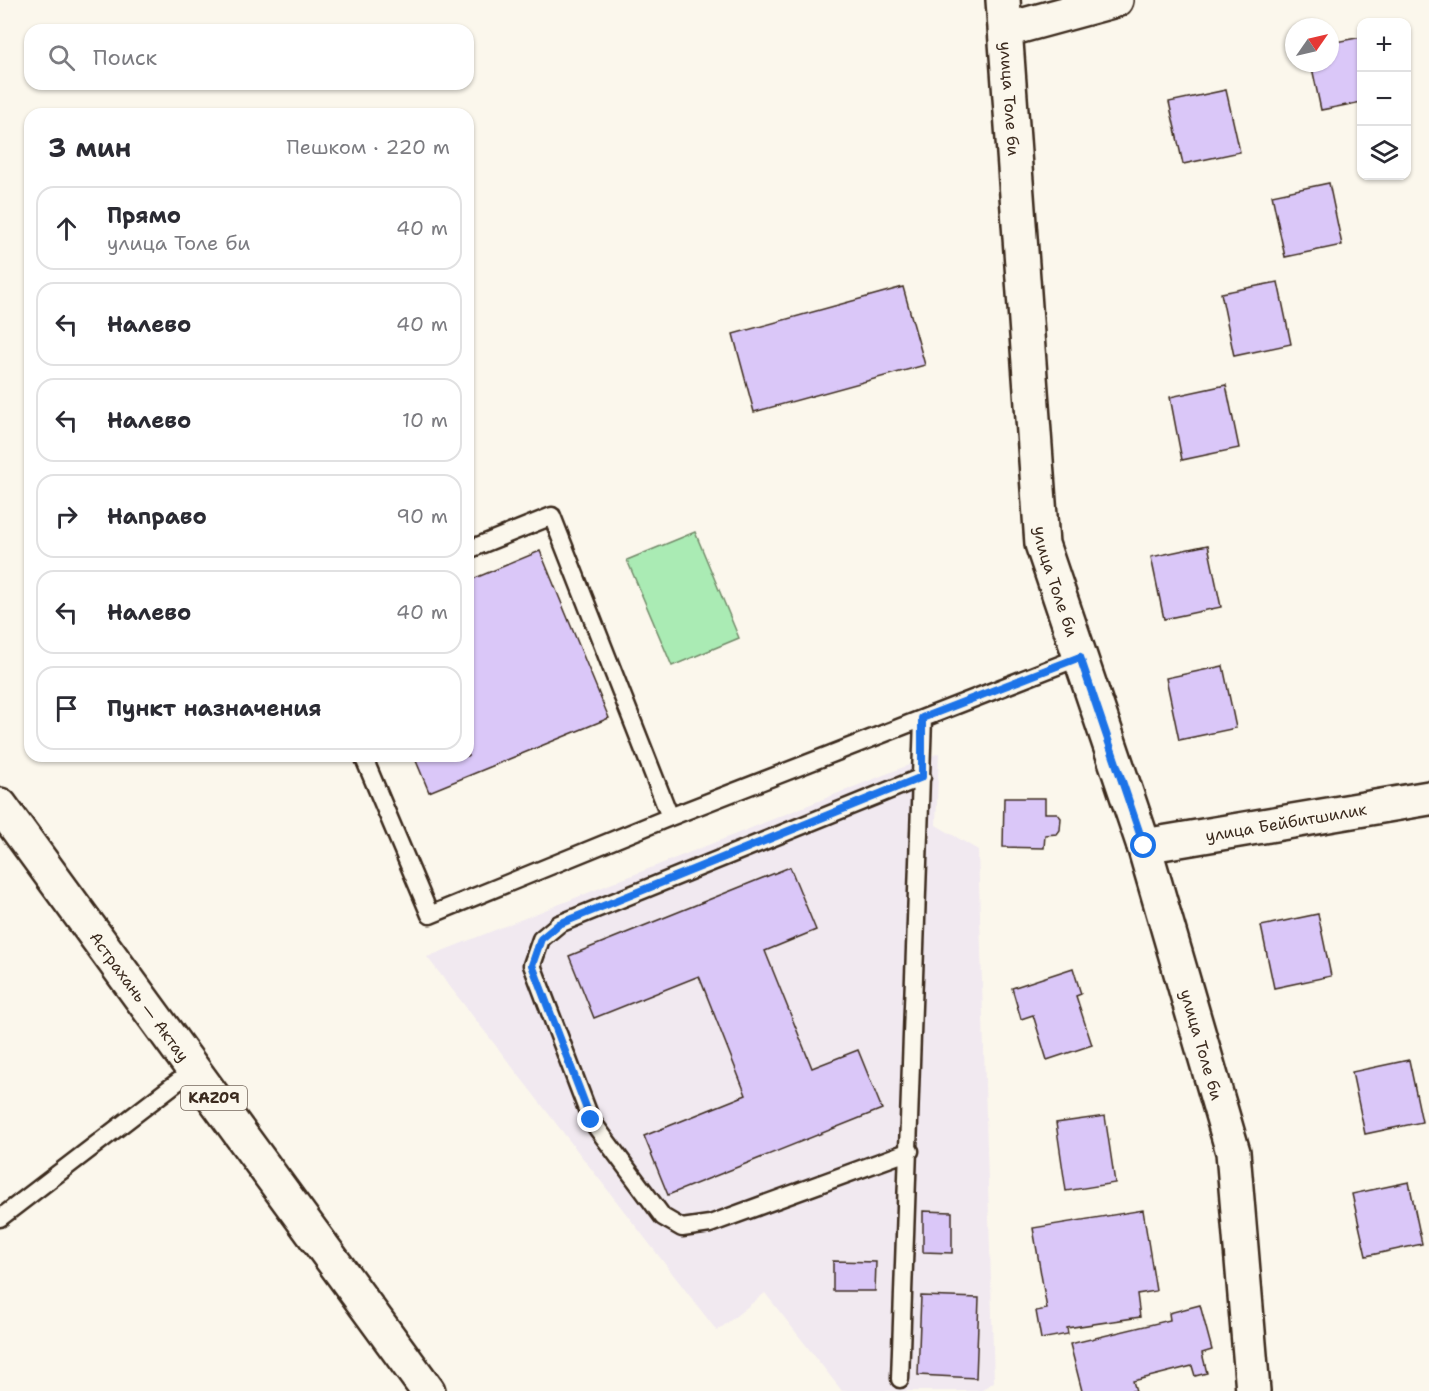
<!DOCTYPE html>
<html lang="ru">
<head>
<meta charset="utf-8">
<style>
	body { margin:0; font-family:"Shantell Sans",sans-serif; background:#f7f7f7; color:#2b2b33 }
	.controls { position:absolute; right:18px; top:18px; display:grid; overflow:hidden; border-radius:12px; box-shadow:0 2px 4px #0004 }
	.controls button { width:54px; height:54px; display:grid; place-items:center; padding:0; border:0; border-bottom:2px solid #e1e1e2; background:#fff; color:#2b2b33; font:30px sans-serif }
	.compass { position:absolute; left:1285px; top:18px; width:54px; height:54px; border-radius:50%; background:#fff; box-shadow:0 2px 4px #0004; rotate:56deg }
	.stop { position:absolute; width:18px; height:18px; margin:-14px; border:4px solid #1a73e8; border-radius:50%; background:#fff }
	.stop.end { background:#1a73e8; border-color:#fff; box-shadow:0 2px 6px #0008 }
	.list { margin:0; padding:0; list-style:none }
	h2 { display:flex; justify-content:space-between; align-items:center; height:78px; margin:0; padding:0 24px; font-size:26px }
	h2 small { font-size:20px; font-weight:400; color:#7c7c81 }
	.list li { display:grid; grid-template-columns:39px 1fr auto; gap:18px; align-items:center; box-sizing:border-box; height:84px; margin:0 12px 12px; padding:0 12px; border:2px solid #e1e1e2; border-radius:18px }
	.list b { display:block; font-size:22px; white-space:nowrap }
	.list p { margin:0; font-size:20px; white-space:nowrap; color:#7c7c81 }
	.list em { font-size:20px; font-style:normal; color:#7c7c81 }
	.icon { flex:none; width:33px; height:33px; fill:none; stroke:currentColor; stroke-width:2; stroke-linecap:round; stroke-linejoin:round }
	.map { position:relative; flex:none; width:1429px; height:1391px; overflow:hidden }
	.search { position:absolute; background:#fff; box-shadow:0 2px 4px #0004; left:24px; top:24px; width:450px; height:66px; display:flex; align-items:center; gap:15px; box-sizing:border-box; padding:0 21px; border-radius:18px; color:#7c7c81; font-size:22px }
	.panel { position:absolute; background:#fff; box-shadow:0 2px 4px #0004; left:24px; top:108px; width:450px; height:654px; border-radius:18px }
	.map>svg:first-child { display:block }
	.built { fill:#f1e9f0 }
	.green { fill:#aaebb4; stroke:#728a69; stroke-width:1.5 }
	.building { fill:#dac7f8; stroke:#3b2a1e; stroke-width:1.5 }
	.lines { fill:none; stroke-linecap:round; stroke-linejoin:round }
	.service-casing { stroke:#3b2a1e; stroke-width:21 }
	.minor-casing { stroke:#3b2a1e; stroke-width:38 }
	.tertiary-casing { stroke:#3b2a1e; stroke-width:38 }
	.trunk-casing { stroke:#3b2a1e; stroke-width:38 }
	.service { stroke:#fbf7ec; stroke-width:16 }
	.minor { stroke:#fbf7ec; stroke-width:33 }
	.tertiary { stroke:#fbf7ec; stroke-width:33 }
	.trunk { stroke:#fbf7ec; stroke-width:33 }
	.route { stroke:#1a73e8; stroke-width:8 }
	.labels { text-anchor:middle; stroke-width:6; stroke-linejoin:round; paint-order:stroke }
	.shield { fill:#fbf7ec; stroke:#75685c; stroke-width:1.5 }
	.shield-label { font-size:15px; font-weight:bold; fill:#3b2a1e }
	.street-label { font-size:16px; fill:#3b2a1e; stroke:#fbf7ec }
</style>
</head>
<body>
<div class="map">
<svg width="1429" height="1391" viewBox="0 0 1429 1391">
	<rect width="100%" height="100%" fill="#fbf7ec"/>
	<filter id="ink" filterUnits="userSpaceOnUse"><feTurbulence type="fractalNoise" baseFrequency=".0167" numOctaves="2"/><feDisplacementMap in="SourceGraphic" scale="12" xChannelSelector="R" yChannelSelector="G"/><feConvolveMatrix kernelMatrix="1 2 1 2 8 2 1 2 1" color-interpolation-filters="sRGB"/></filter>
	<g filter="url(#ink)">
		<path class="built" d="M939,753l-3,72 42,25 16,532 -13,9h-139l-77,-98 -48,38 -290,-374z"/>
		<path class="green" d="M695,532l44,106 -67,28 -45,-106z"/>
		<path class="building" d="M1362,37v65l-41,8 -10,-47h19v-20z
			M1226,90l14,62 -57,12 -14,-62z
			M1329,183l13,62 -57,12 -13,-62z
			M1278,282l13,62 -57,12 -13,-63z
			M903,287l22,78 -171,47 -21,-78z
			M1226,385l13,63 -57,12 -12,-63z
			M1208,545l13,62 -57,12 -13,-62z
			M540,551l69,167 -180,74 -15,-36h54v-175z
			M1223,666l13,62 -57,12 -13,-62z
			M1004,798h41v15h12l4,5 -1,12 -3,4 -12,1 -1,13 -41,-1z
			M790,867l26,63 -51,21 47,117 46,-18 24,59 -214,86 -24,-59 102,-41 -47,-119 -105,42 -25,-62z
			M1318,914l13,62 -57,12 -13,-62z
			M1073,968l8,26 -5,2 16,49 -45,15 -14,-45 -12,4 -9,-31z
			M1409,1060l13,62 -57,12 -13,-62z
			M1105,1116l10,67 -49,8 -10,-68z
			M1409,1182l13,62 -56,12 -14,-62z
			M1143,1210l13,81 -19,3 3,23 -73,11 1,6 -27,5 -5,-28 11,-2 -14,-81z
			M923,1211l29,1v41l-29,-1z
			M833,1261l43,1 -1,29h-42z
			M921,1296l58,2 -3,80 -58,-3z
			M1200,1305l12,45 -10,3 5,20 -12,3 -3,-10 -59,15 3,10h-54l-12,-47 100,-24 -1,-7z"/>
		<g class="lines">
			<defs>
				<path id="service" d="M468,550l84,-34 118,301
					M363,756l67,159 240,-98 410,-160
					M910,1151l-200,73 -28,4 -19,-11 -72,-97 -59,-155 9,-26 18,-15 363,-147
					M0,1218l193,-148
					M900,1379l23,-660"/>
				<g id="minor">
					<path d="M1006,30l110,-30"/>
					<path id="s1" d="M1144,846l285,-48"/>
				</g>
				<g id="tertiary">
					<path id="s2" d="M1003,0l39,544 102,302 89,306 20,239"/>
				</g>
				<g id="trunk">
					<path id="s3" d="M0,805l428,586"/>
				</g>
			</defs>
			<use href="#service" class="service-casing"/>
			<use href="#minor" class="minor-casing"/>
			<use href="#tertiary" class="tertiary-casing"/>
			<use href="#trunk" class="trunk-casing"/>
			<use href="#service" class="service"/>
			<use href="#minor" class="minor"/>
			<use href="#tertiary" class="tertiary"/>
			<use href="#trunk" class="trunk"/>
		</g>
	</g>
	<g class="lines" filter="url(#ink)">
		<path class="route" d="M591,1120l-59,-155 9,-26 18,-15 363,-147v-59l158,-61 64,189"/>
	</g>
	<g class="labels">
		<rect class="shield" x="181" y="1086" width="66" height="24" rx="4.5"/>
		<g class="shield-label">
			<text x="214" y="1103">KAZ09</text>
		</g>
		<g class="street-label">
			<text dy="6" stroke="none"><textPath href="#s2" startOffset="99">улица Толе би</textPath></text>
			<text dy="6" stroke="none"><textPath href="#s2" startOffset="585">улица Толе би</textPath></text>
			<text dy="6" stroke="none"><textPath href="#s1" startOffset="144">улица Бейбитшилик</textPath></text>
			<text dy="6" stroke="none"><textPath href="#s3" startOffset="237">Астрахань — Актау</textPath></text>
			<text dy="6" stroke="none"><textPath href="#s2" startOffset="1071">улица Толе би</textPath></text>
		</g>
	</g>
</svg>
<div class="controls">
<button>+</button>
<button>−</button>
<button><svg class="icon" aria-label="layers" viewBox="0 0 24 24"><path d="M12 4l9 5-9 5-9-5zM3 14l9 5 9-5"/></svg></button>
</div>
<svg class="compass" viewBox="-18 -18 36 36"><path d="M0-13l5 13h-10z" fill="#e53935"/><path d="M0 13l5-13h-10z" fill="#7c7c81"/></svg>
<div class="stop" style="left:1144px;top:846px"></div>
<div class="stop end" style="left:591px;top:1120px"></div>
<div class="search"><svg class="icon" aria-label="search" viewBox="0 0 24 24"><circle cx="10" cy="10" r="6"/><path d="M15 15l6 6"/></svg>Поиск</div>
<section class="panel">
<h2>3 мин<small>Пешком · 220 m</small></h2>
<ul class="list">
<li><svg class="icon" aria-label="ahead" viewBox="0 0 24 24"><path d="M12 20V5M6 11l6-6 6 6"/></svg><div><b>Прямо</b><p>улица Толе би</p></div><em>40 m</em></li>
<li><svg class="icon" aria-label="left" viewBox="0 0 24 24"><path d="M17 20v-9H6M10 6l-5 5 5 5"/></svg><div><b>Налево</b></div><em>40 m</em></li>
<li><svg class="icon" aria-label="left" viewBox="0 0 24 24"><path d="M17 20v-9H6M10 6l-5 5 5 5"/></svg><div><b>Налево</b></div><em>10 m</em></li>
<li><svg class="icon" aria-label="right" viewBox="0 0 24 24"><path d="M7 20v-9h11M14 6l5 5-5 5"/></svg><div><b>Направо</b></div><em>90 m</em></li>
<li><svg class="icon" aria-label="left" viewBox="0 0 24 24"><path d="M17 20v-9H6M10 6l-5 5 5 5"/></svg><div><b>Налево</b></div><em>40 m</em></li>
<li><svg class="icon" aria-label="arrive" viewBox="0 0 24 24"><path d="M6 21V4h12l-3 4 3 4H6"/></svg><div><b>Пункт назначения</b></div></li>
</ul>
</section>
</div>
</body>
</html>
